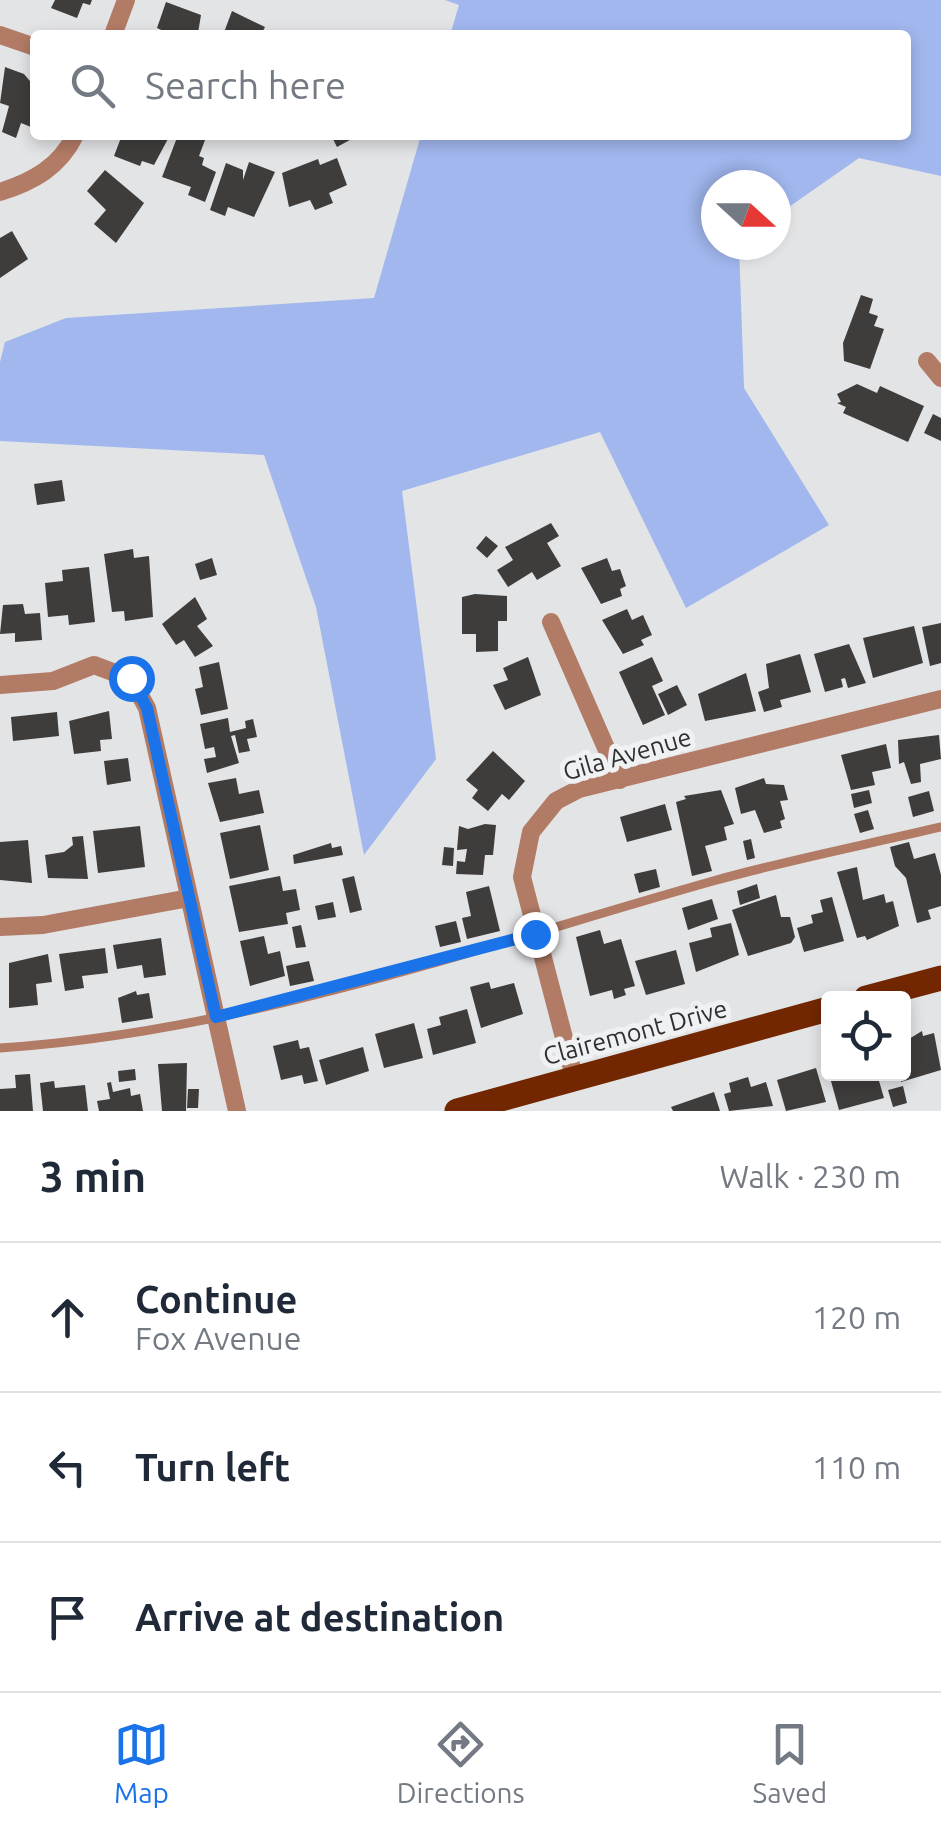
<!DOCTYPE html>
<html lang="en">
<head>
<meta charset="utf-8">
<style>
	body { margin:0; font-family:Ubuntu,sans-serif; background:#f2f2f3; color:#1f2937 }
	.controls { position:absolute; right:30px; bottom:30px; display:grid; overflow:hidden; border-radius:10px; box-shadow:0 5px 15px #0003 }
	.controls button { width:90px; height:90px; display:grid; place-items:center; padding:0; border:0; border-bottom:2px solid #e0e1e3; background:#fff; color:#1f2937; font:50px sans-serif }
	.compass { position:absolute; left:701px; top:170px; width:90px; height:90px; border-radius:50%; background:#fff; box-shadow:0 5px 15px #0003; rotate:111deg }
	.stop { position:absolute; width:30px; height:30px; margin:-22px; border:8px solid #1a73e8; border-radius:50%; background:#fff }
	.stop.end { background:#1a73e8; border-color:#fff; box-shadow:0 2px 10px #0008 }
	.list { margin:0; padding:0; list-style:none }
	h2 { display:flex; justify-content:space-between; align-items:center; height:130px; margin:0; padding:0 40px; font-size:42px }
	h2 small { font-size:32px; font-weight:400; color:#747a83 }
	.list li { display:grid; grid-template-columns:65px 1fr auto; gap:30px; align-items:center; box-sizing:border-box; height:150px; padding:0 40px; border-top:2px solid #e0e1e3 }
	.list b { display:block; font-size:38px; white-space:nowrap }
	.list p { margin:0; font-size:32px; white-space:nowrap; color:#747a83 }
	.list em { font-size:32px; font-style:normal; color:#747a83 }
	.icon { flex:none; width:55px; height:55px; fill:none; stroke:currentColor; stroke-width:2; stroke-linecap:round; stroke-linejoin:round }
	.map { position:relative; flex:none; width:941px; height:1111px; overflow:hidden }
	.search { position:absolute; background:#fff; box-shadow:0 5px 15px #0003; left:30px; right:30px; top:30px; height:110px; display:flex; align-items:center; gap:25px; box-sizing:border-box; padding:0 35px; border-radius:10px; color:#747a83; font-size:38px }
	.sheet { height:580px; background:#fff }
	nav { display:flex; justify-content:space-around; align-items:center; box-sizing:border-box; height:140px; border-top:2px solid #e0e1e3; background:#fff; font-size:28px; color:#747a83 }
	nav a { display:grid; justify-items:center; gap:5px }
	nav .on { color:#1a73e8 }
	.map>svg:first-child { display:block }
	.green { fill:#a1b7ee }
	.building { fill:#3f3c3c }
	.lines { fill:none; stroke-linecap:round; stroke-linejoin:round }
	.service { stroke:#b27b65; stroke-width:9 }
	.minor { stroke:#b27b65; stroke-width:18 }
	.primary { stroke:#722700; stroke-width:25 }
	.route { stroke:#1a73e8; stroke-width:12 }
	.labels { text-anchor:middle; stroke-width:10; stroke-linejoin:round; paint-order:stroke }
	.street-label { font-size:25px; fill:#303031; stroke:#f0f1f3 }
</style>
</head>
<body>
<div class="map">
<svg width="941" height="1111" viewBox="0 0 941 1111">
	<rect width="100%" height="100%" fill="#e3e4e6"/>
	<path class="green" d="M445,0h496v176l-82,-18 -83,58v-31h-60v60h23l5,143 85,137 -143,83 -86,-176 -198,59 34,268 -72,96 -48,-248 -52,-152 -264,-14v-79l5,-20 61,-24 308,-20 47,-163h485v-100h-456l9,-30z"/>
	<path class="building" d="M55,0h37l-2,5 -7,-2 -6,15 -26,-10z
		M166,2l35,13 -3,18 -26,2 -15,-7z
		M232,11l33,16 -4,8h-38z
		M5,67l19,7 11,13 -4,40 -10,-4 -5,15 -14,-6 7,-26 -9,-3z
		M122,135h48l-16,30 -12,-4 -2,5 -26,-10z
		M178,135l27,5 -6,16 5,2 -2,7 14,7 -11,30 -17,-7 3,-8 -29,-10z
		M331,135h28l-22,12z
		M337,158l10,27 -18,8 4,10 -18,7 -5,-10 -21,7 -7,-34 36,-14 2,6z
		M249,162l26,10 -21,45 -26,-10 -3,9 -15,-6 16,-47 17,7v10z
		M105,170l39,33 -28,40 -22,-19 12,-14 -19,-19z
		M12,231l16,28 -28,19v-40z
		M861,295l12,4 -4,14 9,3 -4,10 10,3 -14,40 -26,-8 -1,-18z
		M857,384l20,9 3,-7 44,20 -16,36 -65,-29 3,-6 -9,-4 4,-1 -4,-8z
		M933,414l8,4v23l-17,-8z
		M62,480l3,21 -28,4 -3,-21z
		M551,523l8,13 -12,7 14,23 -24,14 -5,-8 -24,15 -11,-17 16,-10 -8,-13z
		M486,536l12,10 -11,12 -11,-10z
		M133,549l1,9 15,-2 4,61 -28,4 -1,-10 -12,1 -8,-58z
		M212,558l5,17 -17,5 -5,-16z
		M607,558l5,13 8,-2 6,17 -6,3 2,7 -21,8 -20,-36z
		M89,567l6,55 -26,3 -1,-10 -20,2 -3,-34 18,-2 -1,-11z
		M475,594l32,2v25h-9v30l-22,1v-18h-14v-37z
		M195,597l12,22 -10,7 16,20 -18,11 -11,-17 -8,5 -14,-21z
		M23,604l2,10 15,-1 2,27 -27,2v-9l-15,1 3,-29z
		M627,609l5,11 11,-5 9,20 -11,5 3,5 -21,9 -21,-34z
		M941,623v40l-11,3 -8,-39z
		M914,626l9,37 -50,15 -10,-40z
		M849,644l17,39 -18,5 -3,-10 -4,1 2,8 -18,5 -11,-38z
		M800,654l11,38 -31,8 2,7 -18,5 -6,-20 11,-4 -3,-24z
		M528,657l13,38 -36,15 -12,-25 15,-5 -5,-12z
		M652,657l11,24 -11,5 13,29 -22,10 -24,-53z
		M219,662l9,47 -27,6 -6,-26 8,-2 -4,-20z
		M746,673l10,38 -51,10 -7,-27z
		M677,685l10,20 -19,10 -10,-21z
		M109,711l3,28 -12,1 1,11 -27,3 -5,-33z
		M57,712l2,24 -46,5 -2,-24z
		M228,718l2,14 16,-4 -1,-7 8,-2 4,18 -10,2 3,12 -11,2 -4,-18 -4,1 8,27 -32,10 -3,-14 12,-2 -2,-10 -9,2 -5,-25z
		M939,735l2,24 -21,5 1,18 -10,2 -7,-22 -5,2 -1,-24z
		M886,744l5,24 -19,4 3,13 -24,5 -10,-35z
		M493,751l32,30 -16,19 -7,-6 -14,17 -16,-13 6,-8 -12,-10z
		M128,758l3,23 -24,4 -3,-24z
		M236,778l3,16 20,-4 5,23 -44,9 -12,-39z
		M764,778l2,6 18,1 4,15 -8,1 5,18 -5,2 2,7 -18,5 -9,-23 -14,4 -6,-26z
		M721,790l13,34 -10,3 3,13 -22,6 7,25 -20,5 -16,-74 10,-3 -2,-3z
		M869,790l3,13 -18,5 -3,-14z
		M929,791l5,20 -21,6 -5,-20z
		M665,804l7,26 -45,12 -7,-25z
		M868,810l6,19 -14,4 -6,-19z
		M485,824l11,1 -3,30h-8l-2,20 -27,-1 1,-13 8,1 2,-13 -10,1 2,-24 9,3z
		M260,825l9,45 -39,9 -10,-46z
		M140,826l5,41 -47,6 -5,-42z
		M83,836l5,43 -40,-1 -3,-23 19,-3 9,-7 -1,-8z
		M751,839l4,19 -8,2 -4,-19z
		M28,840l4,43 -32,-3v-38z
		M909,842l5,17 21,-6 6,22v31l-13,4 3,9 -14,4 -11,-45 -11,-12 -5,-19z
		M331,843l1,5 9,-2 2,9 -49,9 -1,-9z
		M444,847l10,1 -1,18 -11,-1z
		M857,867l6,33 21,-6 2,9 7,-2 6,25 -32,14 -2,-4 -8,2 -20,-66z
		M656,869l4,18 -21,6 -5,-19z
		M280,876l3,15 13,-2 4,21 -14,3 2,11 -49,8 -10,-46z
		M354,876l8,34 -12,3 -8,-34z
		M757,884l3,14 -20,7 -3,-14z
		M489,886l11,45 -33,8 -5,-21 9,-2 -5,-24z
		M776,895l5,22h9l5,20 -4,6 -43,13 -16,-46z
		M832,897l12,44 -40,11 -7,-24 16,-5 -2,-8 12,-3 -3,-12z
		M712,899l6,20 -30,11 -6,-22z
		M333,902l3,15 -18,3 -3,-14z
		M456,921l5,21 -21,5 -5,-21z
		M731,923l8,32 -43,17 -7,-29 23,-6 -2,-9z
		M301,925l5,22 -10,1 -4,-21z
		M600,930l4,14 17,-5 14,47 -11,3 2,6 -12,4 -2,-9 -22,6 -14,-59z
		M264,936l4,18 12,-3 5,25 -35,10 -10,-45z
		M161,938l5,37 -22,3 -2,-13 -25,4 -4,-24z
		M105,948l3,25 -26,3 2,12 -19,3 -6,-37z
		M676,950l9,34 -39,11 -11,-34z
		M48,954l4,28 -16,2 2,21 -29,3v-45z
		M309,961l5,20 -24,5 -4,-20z
		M489,982l2,7 23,-6 9,31 -42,14 -11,-41z
		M136,991l1,4 12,-2 4,25 -31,5 -4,-25z
		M467,1009l9,34 -43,12 -6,-26 14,-4 -2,-8z
		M414,1023l9,35 -39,10 -9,-34z
		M922,1031l1,5 11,-3 7,37 -40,12 3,-40z
		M298,1040l2,9 9,-2 9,34 -14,3 -2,-9 -21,5 -8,-34z
		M363,1047l6,24 -43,14 -7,-25z
		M187,1063l-1,48h-24l-4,-47z
		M816,1068l10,34 -40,9 -9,-31z
		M135,1069l1,11 -17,2 -1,-11z
		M30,1074l3,37h-33v-22l16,-1 -1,-13z
		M829,1074h48l7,24 -45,12z
		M748,1077l3,10 15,-5 7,24 -44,5 -5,-17 7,-2 -2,-9z
		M54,1081l1,7 30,-3 3,26h-45l-3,-28z
		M111,1082l2,10 17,-4 1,8 9,-2 3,17h-44l-2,-10 13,-2 -3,-16z
		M903,1086l4,17 -14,4 -5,-17z
		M188,1089h11l-1,19h-11z
		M714,1092l6,19h-47l-2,-4z"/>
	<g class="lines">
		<path class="service" d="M0,1048c244,-16 479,-101 713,-167 75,-21 152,-36 228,-54"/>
		<path class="minor" d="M0,35l35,12
			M113,35l13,-35
			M0,192c32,-10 60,-25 75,-57
			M927,361l14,17
			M551,622l69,158
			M0,685l53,-4 41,-16 37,14 16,29 90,403
			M0,927l43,-2 146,-27
			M575,1080l-53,-203 9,-45 25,-31 23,-12 362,-90"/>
		<path class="primary" d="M866,998l75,-20
			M457,1111l371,-102"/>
	</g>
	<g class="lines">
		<path class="route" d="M131,678l16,30 69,309 319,-83"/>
	</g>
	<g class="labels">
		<g class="street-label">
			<text transform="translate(627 754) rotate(-16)" y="9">Gila Avenue</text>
			<text transform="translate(635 1032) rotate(-15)" y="9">Clairemont Drive</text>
		</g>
	</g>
</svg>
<div class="controls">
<button><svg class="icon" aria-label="locate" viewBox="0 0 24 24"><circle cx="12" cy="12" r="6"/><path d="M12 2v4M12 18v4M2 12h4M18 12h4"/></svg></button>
</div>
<svg class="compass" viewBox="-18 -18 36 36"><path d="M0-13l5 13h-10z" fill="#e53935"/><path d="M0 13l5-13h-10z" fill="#747a83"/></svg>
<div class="stop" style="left:131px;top:678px"></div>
<div class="stop end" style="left:535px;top:934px"></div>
<div class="search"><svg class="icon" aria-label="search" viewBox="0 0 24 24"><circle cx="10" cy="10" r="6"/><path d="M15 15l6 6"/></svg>Search here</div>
</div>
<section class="sheet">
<h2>3 min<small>Walk · 230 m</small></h2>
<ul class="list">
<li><svg class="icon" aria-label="ahead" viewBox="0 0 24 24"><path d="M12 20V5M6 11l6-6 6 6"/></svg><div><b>Continue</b><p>Fox Avenue</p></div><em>120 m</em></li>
<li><svg class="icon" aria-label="left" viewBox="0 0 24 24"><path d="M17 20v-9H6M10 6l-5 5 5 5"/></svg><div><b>Turn left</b></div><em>110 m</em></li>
<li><svg class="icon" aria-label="arrive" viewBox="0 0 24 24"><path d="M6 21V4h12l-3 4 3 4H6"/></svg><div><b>Arrive at destination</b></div></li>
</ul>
</section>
<nav>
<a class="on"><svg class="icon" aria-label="map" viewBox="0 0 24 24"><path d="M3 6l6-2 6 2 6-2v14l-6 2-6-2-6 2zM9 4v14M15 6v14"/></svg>Map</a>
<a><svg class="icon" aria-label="directions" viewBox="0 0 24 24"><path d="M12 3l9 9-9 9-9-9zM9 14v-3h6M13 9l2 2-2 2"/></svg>Directions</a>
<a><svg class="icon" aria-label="saved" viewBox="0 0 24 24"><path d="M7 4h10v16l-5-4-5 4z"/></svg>Saved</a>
</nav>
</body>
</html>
